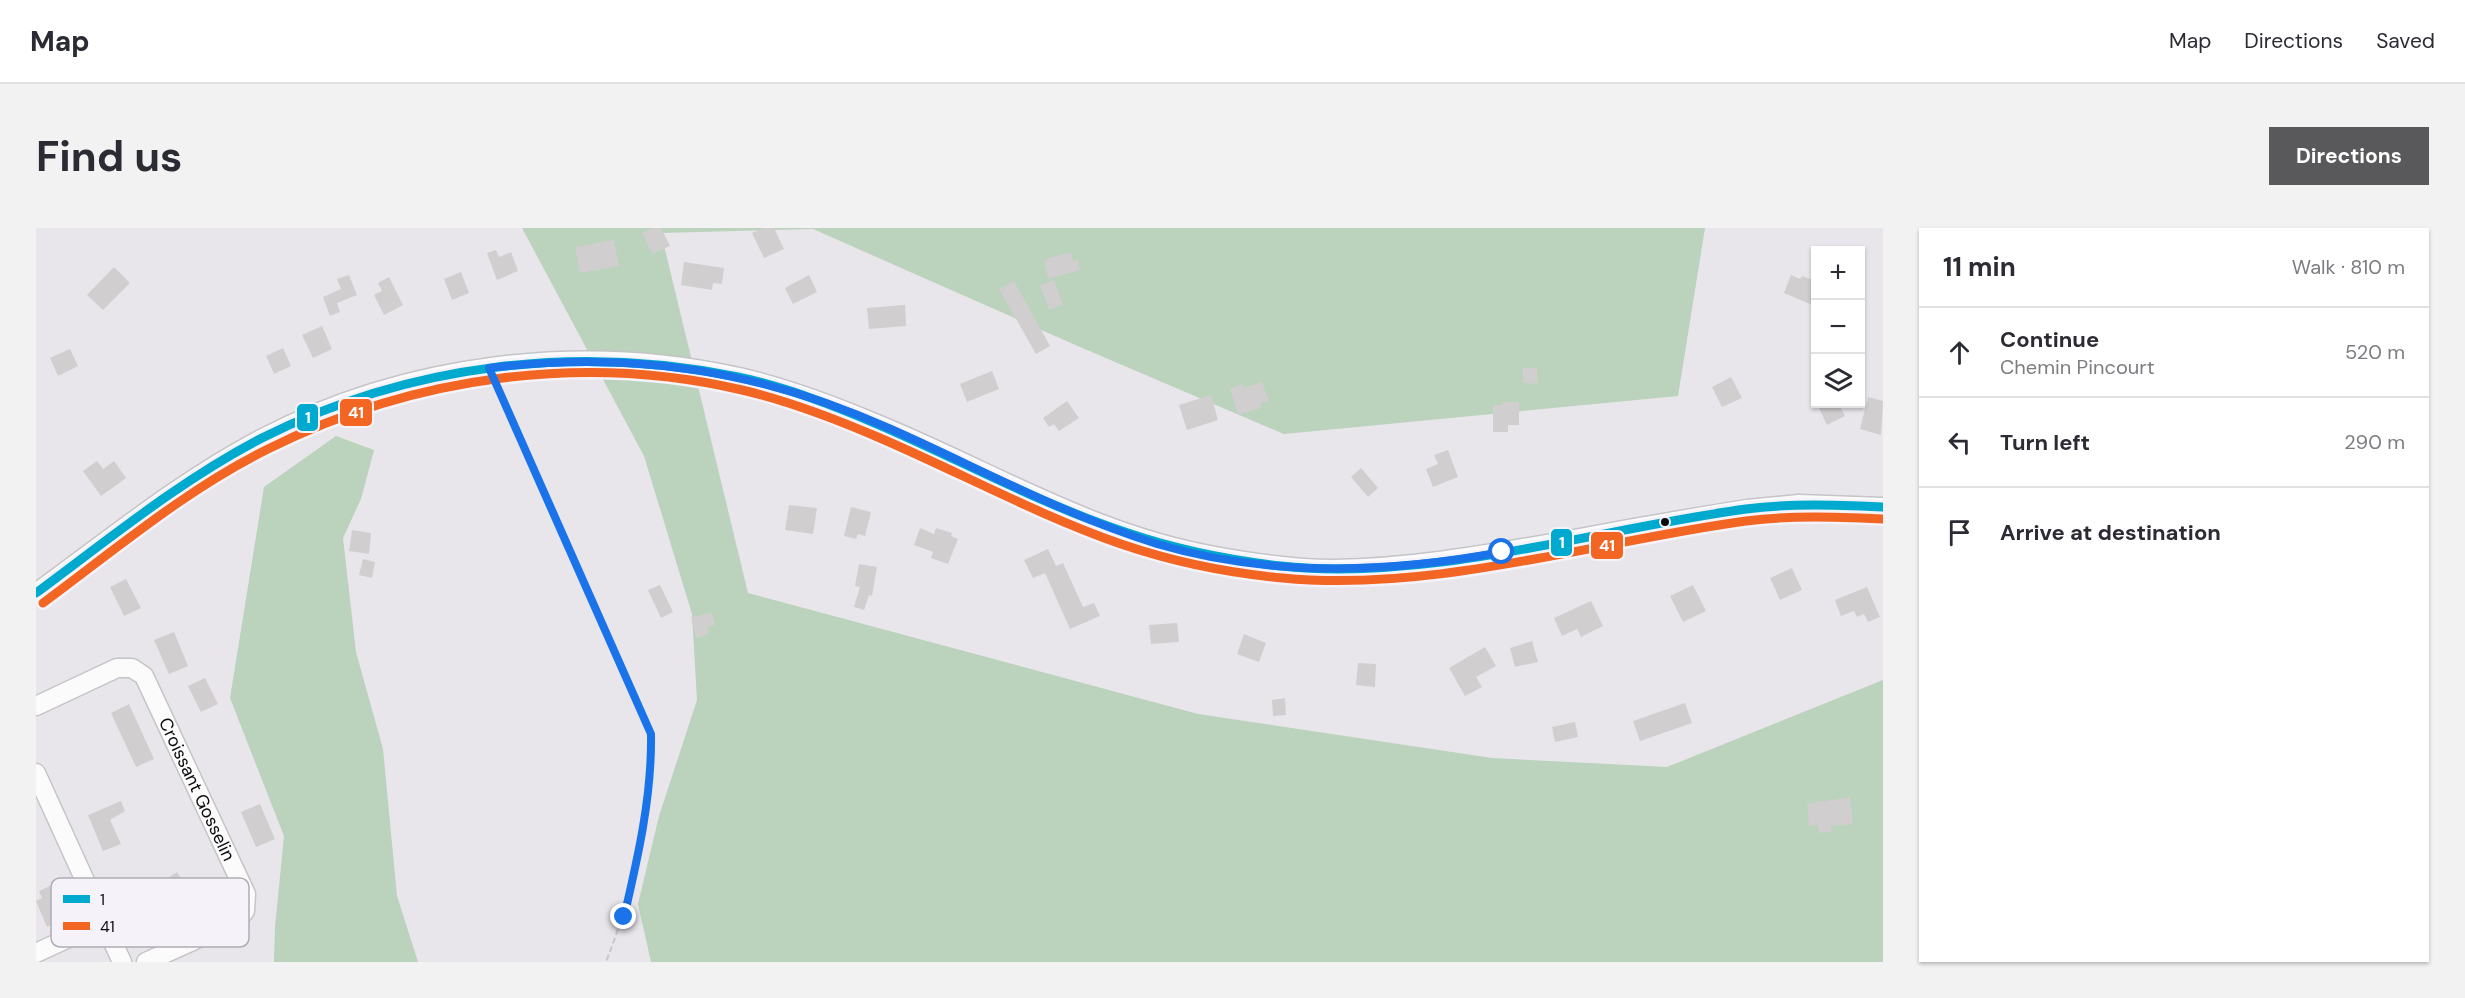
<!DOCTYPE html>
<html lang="en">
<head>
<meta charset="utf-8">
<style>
	body { margin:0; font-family:"DM Sans",sans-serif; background:#f2f2f3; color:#2b2b33 }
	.controls { position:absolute; right:18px; top:18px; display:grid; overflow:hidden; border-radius:0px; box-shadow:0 2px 4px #0004 }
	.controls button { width:54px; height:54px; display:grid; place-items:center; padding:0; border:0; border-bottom:2px solid #e1e1e2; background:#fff; color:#2b2b33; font:30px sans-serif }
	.stop { position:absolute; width:18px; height:18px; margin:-14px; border:4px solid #1a73e8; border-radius:50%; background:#fff }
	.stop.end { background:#1a73e8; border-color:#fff; box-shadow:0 2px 6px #0008 }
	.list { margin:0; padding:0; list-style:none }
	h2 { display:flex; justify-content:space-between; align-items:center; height:78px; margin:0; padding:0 24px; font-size:26px }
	h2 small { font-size:20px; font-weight:400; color:#7c7c81 }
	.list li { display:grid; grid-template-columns:39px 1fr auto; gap:18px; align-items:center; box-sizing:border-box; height:90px; padding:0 24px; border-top:2px solid #e1e1e2 }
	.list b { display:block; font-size:22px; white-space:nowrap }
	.list p { margin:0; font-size:20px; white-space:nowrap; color:#7c7c81 }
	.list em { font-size:20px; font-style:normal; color:#7c7c81 }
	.icon { flex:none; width:33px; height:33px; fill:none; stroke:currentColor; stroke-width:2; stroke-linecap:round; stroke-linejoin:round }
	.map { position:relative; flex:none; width:1847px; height:734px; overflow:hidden; border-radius:0px }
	header { display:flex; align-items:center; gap:36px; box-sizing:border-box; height:84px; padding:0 30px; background:#fff; border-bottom:2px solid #e1e1e2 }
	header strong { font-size:28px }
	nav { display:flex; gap:33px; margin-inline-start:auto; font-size:21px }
	.intro { display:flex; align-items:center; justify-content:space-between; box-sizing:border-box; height:144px; padding:0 36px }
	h1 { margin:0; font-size:42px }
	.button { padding:15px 27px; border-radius:0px; background:#59585b; color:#fff; font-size:21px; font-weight:700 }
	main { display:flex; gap:36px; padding:0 36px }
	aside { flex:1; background:#fff; border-radius:0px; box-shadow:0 2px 4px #0004 }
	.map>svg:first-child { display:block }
	.forest { fill:#bbd2bc }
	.building { fill:#d0cecf }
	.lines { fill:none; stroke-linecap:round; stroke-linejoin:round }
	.minor-casing { stroke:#c5c4c7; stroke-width:21 }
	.path { stroke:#c9c8c9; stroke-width:2; stroke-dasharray:6 3; stroke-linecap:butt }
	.minor { stroke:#fcfbfc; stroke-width:18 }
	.bus-1-casing { stroke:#f5f3f9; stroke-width:14 }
	.bus-2-casing { stroke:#f5f3f9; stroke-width:14 }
	.bus-1 { stroke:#00a9ce; stroke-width:9 }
	.bus-2 { stroke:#f26522; stroke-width:9 }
	.route { stroke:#1a73e8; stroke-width:8 }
	.bus-dot { fill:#0c0b0d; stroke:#f5f3f9; stroke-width:2 }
	.labels { text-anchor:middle; stroke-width:4.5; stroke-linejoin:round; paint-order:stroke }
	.street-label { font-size:18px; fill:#0c0b0d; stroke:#f5f3f9 }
	.key { fill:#f5f3f9; stroke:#afadb2; stroke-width:1.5 }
	.key-label { font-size:16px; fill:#0c0b0d }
	.line-badge { stroke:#f5f3f9; stroke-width:2 }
	.badge-label { font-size:16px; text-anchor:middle; font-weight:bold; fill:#fff }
</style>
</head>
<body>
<header>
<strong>Map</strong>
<nav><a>Map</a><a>Directions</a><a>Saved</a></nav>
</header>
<div class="intro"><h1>Find us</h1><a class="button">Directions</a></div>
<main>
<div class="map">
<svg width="1847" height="734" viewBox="0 0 1847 734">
	<rect width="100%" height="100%" fill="#e8e6eb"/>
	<path class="forest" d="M486,0h1183l-27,168 -394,38 -204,-87 -267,-118 -152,4 87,360 450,121 294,44 175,9 216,-87v282h-1232l-13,-58 21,-88 38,-116 -5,-86 -48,-158z
		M300,208l38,14 -13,49 -18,39 13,114 27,97 14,147 21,66h-144l1,-35 9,-91 -54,-138 34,-211z"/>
	<path class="building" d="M616,0h9l9,18 -18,8 -10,-21z
		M728,0h10l10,21 -20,9 -12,-25z
		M578,12l5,26 -39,7 -5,-26z
		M460,22l3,7 12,-5 7,19 -21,9 -10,-27z
		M1035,24l2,9 5,-1 2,10 -32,9 -4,-19z
		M648,34l40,6 -2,16 -9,-1 -1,7 -31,-5z
		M78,39l16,16 -27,27 -16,-15z
		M425,44l8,21 -17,7 -8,-21z
		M313,47l8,20 -20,8 3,9 -10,4 -7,-19 18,-8 -4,-10z
		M773,47l8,17 -24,12 -8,-16z
		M1755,47l9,4 2,-3 13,5v25l-31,-13z
		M353,49l14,28 -19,10 -10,-20 8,-4 -4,-8z
		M1018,52l9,25 -14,5 -9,-25z
		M978,53l36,65 -14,8 -37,-65z
		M869,77l1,21 -37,3 -2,-21z
		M286,98l10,23 -19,9 -11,-23z
		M247,120l8,18 -17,8 -8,-18z
		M34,121l8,17 -20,10 -8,-18z
		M1487,140h14v16l-14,-1z
		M956,143l7,18 -32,13 -7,-18z
		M1695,149l11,21 -20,9 -10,-20z
		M1226,154l7,19 -9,3 1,4 -23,7 -8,-27 13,-4 1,4z
		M1175,167l7,25 -31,10 -8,-25z
		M1832,169l15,4 -2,34 -21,-6z
		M1031,173l12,17 -20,13 -5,-7 -5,3 -6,-9z
		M1467,174h16v23h-11v7h-15v-27h10z
		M1781,176h22l6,12 -18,9z
		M1412,222l10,27 -25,10 -7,-18 12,-5 -4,-9z
		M61,233l6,8 11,-8 12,17 -25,18 -18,-25z
		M1325,240l17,20 -10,9 -17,-20z
		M753,277l28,3 -4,26 -28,-4z
		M815,279l20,5 -6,24 -7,-2 -2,5 -12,-3z
		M884,300l14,6 2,-6 16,5 -1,3 7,3 -10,25 -17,-6 2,-6 -19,-7z
		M316,302l19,3 -2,21 -20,-3z
		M1012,321l8,17 7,-3 20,44 11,-4 6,13 -30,13 -25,-56 -12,5 -9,-18z
		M327,331l12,3 -3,16 -13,-3z
		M823,336l18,3 -5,29 -3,-1 -5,15 -10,-3 6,-20 -5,-1z
		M1756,340l10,22 -22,10 -10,-22z
		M90,351l15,29 -17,8 -14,-29z
		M624,357l13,27 -12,6 -13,-28z
		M1657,357l13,26 -23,11 -13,-26z
		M1831,359l13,30 -12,5 -4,-8 -7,3 -3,-6 -13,5 -6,-16z
		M1555,373l12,25 -22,11 -4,-8 -15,7 -8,-18z
		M676,385l3,12 -8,2 2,7 -13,4 -5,-21z
		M1141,395l2,19 -28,2 -2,-19z
		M138,404l14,34 -19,8 -15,-34z
		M1208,406l22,9 -7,19 -22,-8z
		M1496,413l6,21 -23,5 -5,-19z
		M1449,419l11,19 -20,11 6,10 -17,9 -16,-28z
		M1322,435l18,1 -1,23 -19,-2z
		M169,450l13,26 -17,8 -13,-26z
		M1249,470l1,17 -13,1 -1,-16z
		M1649,475l7,20 -52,18 -7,-20z
		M93,476l25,55 -18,8 -25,-54z
		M1539,494l3,15 -23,5 -3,-15z
		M1814,569l3,27 -22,2v6l-12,1 -1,-8 -9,1 -2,-22z
		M85,573l4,10 -15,9 11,24 -18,7 -15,-36z
		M224,576l15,35 -19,8 -15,-35z
		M141,644l9,14 -11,7h-5l-7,-12z
		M16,657l15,33 -20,9 -11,-26 6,-3 -3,-7z"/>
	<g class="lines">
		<defs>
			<g id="minor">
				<path d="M0,365c73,-53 145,-112 225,-154 145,-76 319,-97 478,-62 48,11 93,28 138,47 115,47 214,110 338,132 39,7 78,13 118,13 77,-1 150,-14 225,-27 63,-12 126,-23 189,-33l52,-5 84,3"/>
				<path id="s1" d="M0,478l81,-38h15l12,8 102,218 -1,17 -8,10 -91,41"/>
				<path d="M0,545l86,189"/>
				<path d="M0,725l67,-31"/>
			</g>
		</defs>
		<use href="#minor" class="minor-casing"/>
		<path class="path" d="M459,153l156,353c2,77 -17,156 -45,228"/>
		<use href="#minor" class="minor"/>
		<defs>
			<path id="bus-1" d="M0,365c73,-54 145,-113 226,-155 147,-74 315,-94 476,-61 48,10 94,28 139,47 84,36 165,81 251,109 50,17 101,27 153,33 151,16 316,-37 465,-57 46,-6 91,-4 137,-2"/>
			<path id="bus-2" d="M7,375c73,-54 144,-114 225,-154 146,-73 316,-96 474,-59 48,11 94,29 138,48 81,35 158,77 241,106 53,18 107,29 162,34 150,15 315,-37 463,-57 46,-6 91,-4 137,-2"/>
		</defs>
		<use href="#bus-1" class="bus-1-casing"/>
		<use href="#bus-2" class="bus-2-casing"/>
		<use href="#bus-1" class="bus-1"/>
		<use href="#bus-2" class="bus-2"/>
	</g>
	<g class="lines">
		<path class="route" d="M588,689c14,-60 28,-121 27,-183l-162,-366c144,-17 270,2 402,61 88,39 173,86 266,115 111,33 232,29 345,8"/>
	</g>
	<circle class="bus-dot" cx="1629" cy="294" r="5"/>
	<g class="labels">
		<g class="street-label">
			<text dy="6" stroke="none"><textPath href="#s1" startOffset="244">Croissant Gosselin</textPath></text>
		</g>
	</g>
	<rect x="15" y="650" width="198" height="69" rx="9" class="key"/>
	<rect x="27" y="667" width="27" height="8" fill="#00a9ce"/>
	<rect x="27" y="694" width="27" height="8" fill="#f26522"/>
	<g class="key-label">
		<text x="64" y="677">1</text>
		<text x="64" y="704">41</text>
	</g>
	<g class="line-badge">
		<rect x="303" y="170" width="34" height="29" rx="6" fill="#f26522"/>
		<rect x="260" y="175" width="23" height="29" rx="6" fill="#00a9ce"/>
		<rect x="1514" y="300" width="23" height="29" rx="6" fill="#00a9ce"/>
		<rect x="1554" y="303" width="34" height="29" rx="6" fill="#f26522"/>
	</g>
	<g class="badge-label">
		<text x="320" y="190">41</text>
		<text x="272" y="195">1</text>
		<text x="1526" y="320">1</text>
		<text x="1571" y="323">41</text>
	</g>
</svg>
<div class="controls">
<button>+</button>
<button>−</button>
<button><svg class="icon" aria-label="layers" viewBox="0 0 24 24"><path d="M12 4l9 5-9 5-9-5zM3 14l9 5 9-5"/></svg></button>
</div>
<div class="stop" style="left:1466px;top:324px"></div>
<div class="stop end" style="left:588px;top:689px"></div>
</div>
<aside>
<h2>11 min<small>Walk · 810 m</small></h2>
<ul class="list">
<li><svg class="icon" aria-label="ahead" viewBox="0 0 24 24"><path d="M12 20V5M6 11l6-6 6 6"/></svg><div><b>Continue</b><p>Chemin Pincourt</p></div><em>520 m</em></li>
<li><svg class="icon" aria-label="left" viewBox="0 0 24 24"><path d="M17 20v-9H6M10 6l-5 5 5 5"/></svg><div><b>Turn left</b></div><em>290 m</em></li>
<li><svg class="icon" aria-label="arrive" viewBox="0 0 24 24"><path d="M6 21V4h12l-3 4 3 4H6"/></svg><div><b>Arrive at destination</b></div></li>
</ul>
</aside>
</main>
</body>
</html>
